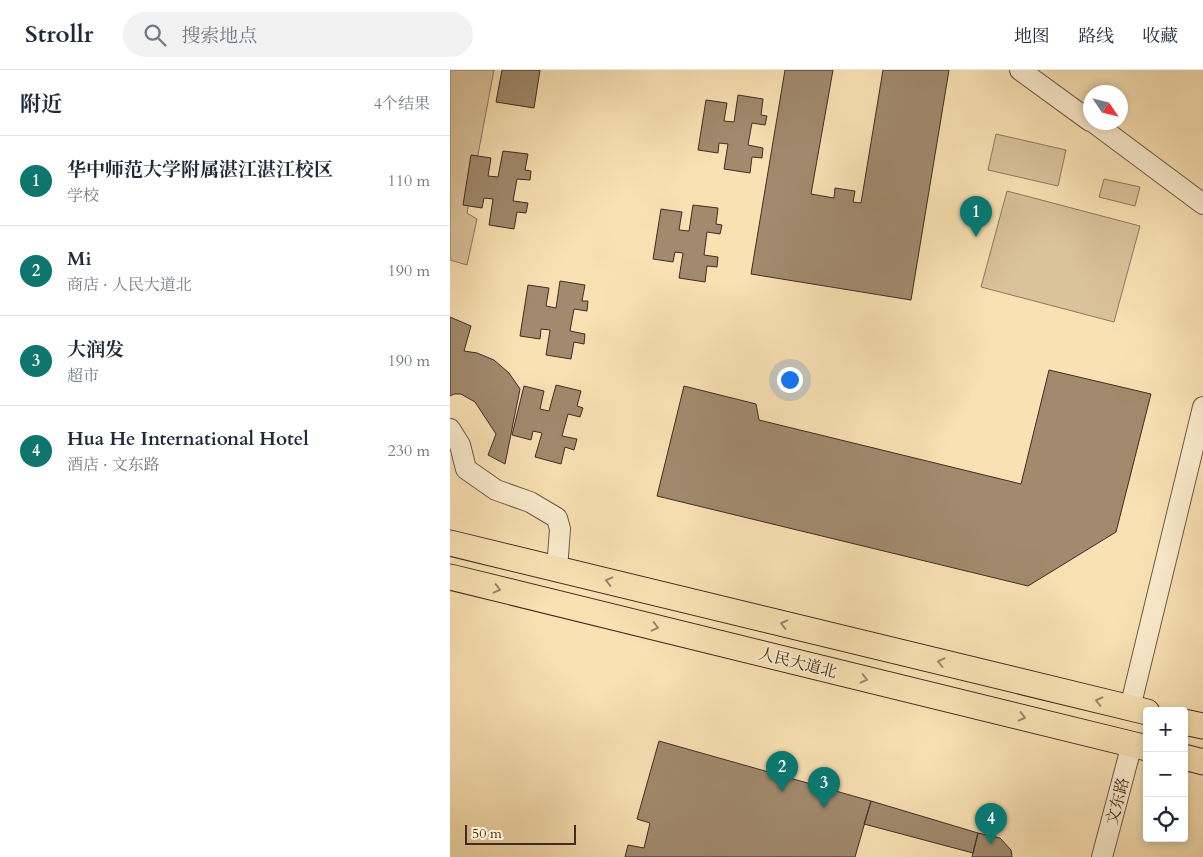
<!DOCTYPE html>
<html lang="zh">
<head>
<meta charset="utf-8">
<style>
	body { margin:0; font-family:Cardo,"Noto Serif SC",serif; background:#f2f2f3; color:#1f2937 }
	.controls { position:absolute; right:15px; bottom:15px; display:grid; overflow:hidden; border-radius:5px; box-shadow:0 2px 8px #0003 }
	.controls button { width:45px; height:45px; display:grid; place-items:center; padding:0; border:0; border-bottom:1px solid #e0e1e3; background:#fff; color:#1f2937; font:25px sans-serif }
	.compass { position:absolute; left:633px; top:15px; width:45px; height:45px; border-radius:50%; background:#fff; box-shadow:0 2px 8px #0003; rotate:125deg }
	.scale { position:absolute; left:15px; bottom:12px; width:111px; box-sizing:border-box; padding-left:5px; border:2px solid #412c24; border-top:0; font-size:14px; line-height:18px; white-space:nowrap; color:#412c24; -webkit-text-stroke:4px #fbecce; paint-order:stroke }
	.you { position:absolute; left:339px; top:309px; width:18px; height:18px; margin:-12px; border:4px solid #fff; border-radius:50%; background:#1a73e8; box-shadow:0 0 0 8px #1a73e833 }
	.badge { display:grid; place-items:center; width:32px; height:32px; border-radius:50%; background:#0f766e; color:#fff; font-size:16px; font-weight:700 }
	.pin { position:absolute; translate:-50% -41px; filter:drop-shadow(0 1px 2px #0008) }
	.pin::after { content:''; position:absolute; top:26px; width:18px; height:15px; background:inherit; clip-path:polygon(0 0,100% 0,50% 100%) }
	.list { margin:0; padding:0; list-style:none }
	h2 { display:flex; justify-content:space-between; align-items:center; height:65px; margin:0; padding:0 20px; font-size:21px }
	h2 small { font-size:16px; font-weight:400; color:#747a83 }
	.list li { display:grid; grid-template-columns:32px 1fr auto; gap:15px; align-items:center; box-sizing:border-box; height:90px; padding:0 20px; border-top:1px solid #e0e1e3 }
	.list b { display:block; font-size:19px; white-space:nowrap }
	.list p { margin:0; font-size:16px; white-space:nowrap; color:#747a83 }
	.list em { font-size:16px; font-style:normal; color:#747a83 }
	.icon { flex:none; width:28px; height:28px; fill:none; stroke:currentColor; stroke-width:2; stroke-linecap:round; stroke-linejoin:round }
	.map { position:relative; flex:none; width:753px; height:787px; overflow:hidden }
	header { display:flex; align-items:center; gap:30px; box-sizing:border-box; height:70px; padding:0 25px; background:#fff; border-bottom:1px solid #e0e1e3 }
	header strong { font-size:24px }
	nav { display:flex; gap:28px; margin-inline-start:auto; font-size:18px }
	.search { width:350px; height:45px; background:#f2f2f3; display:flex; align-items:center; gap:12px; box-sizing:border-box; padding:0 18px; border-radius:28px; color:#747a83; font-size:19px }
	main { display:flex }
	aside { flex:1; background:#fff }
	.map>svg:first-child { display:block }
	.green { fill:#dac29b; stroke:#8e7760 }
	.building { fill:#a18a6e; stroke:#412c24 }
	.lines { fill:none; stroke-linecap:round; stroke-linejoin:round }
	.minor-casing { stroke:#6f5948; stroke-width:22 }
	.major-casing { stroke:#412c24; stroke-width:27 }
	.minor { stroke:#fbecce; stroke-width:20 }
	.major { stroke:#f9e1b3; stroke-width:25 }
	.oneway { stroke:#9d866c }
	.labels { text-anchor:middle; stroke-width:4; stroke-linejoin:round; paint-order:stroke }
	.street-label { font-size:16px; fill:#412c24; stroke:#fbecce }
</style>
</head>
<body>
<header>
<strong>Strollr</strong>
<div class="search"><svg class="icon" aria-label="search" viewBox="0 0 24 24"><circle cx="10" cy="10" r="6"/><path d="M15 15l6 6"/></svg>搜索地点</div>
<nav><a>地图</a><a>路线</a><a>收藏</a></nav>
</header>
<main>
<aside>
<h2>附近<small>4个结果</small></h2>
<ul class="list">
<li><span class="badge">1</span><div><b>华中师范大学附属湛江湛江校区</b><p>学校</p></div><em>110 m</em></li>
<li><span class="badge">2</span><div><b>Mi</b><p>商店 · 人民大道北</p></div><em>190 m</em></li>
<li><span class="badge">3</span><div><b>大润发</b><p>超市</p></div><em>190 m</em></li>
<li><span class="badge">4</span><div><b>Hua He International Hotel</b><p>酒店 · 文东路</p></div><em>230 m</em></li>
</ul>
</aside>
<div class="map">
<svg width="753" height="787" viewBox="0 0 753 787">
	<rect width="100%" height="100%" fill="#f9e1b3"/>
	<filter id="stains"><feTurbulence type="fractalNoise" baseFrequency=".004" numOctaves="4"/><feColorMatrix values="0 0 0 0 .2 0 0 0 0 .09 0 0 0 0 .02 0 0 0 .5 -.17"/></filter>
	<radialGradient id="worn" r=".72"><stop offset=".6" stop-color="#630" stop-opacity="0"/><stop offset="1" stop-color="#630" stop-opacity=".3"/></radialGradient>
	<path class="green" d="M0,0h44l-27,143 10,6 -10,46 -17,-5z
		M546,64l70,16 -8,36 -70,-16z
		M654,109l36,8 -5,19 -36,-9z
		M557,121l133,35 -26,96 -133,-35z"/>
	<path class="building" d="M52,0h38l-6,38 -38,-6z
		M335,0h48l-22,124 23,4 1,-10 20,3 -2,11 8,1 22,-133h66l-38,230 -160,-26z
		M288,25l25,4 -2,16 6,1 -2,9 -13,-2 -4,22 15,3 -1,10 -10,-1 -2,16 -26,-4 4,-25 -9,-1 -1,10 -20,-3 8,-50 21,3 -3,18 10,1z
		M53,81l25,3 -3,16 6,1 -1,9 -13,-1 -4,22 15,2 -2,10 -9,-1 -3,17 -25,-4 4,-26 -9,-1 -2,10 -19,-3 8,-50 20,3 -3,18 10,1z
		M243,135l25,3 -2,16 6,1 -2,9 -13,-2 -3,23 14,2 -1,10 -10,-1 -2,16 -26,-4 4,-25 -8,-1 -2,10 -20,-3 8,-50 21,3 -3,18 10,1z
		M110,211l25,4 -3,16h6l-1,10 -13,-2 -4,22 15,3 -1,10 -10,-2 -3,17 -25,-4 4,-25 -9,-1 -1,10 -20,-3 8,-51 21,3 -3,18 10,2z
		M0,247l21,9 -7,25 13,2 17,7 15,13 11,16 -15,75 -17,-9 8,-21 -21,-32 -14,-8h-7l-4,2z
		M599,300l102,24 -35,138 -88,54 -371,-90 27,-110 72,18 3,16 262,64z
		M106,315l25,6 -4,15 6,2 -3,9 -12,-3 -6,22 15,3 -3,11 -9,-3 -4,17 -26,-7 7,-24 -9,-2 -2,9 -19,-5 12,-49 20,5 -4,18 9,2z
		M209,671l212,60 -16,56h-230l3,-12 16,3 6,-25 -13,-4z
		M421,731l107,32 -5,20 -109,-29z
		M528,763l22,5 11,12 1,7h-40z"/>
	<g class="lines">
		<defs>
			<path id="minor" d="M570,0l70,51
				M643,52l110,82
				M0,359l10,16 6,24 30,21 34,12 27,16 3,11 -3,40
				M680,638l73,-301
				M652,787l30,-113"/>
			<path id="major" d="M0,473l697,169
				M0,507l697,171
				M734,652l19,4
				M734,687l19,5"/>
		</defs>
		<use href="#minor" class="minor-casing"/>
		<use href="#major" class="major-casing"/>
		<use href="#minor" class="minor"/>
		<use href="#major" class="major"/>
	</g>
	<defs><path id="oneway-chevron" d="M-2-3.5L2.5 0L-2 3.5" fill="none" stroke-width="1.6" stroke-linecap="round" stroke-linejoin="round" transform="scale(1.25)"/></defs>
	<g class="oneway">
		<use href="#oneway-chevron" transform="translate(159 511) rotate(-166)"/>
		<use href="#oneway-chevron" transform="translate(47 519) rotate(14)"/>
		<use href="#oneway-chevron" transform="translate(334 554) rotate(-166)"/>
		<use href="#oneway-chevron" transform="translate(205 557) rotate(14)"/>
		<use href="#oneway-chevron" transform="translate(491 592) rotate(-166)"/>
		<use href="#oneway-chevron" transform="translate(414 609) rotate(14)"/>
		<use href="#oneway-chevron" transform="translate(649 631) rotate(-166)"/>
		<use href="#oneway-chevron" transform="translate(572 647) rotate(14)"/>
	</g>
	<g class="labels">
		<g class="street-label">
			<text transform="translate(348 592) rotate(14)" y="6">人民大道北</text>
			<text transform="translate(667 731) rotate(-75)" y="6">文东路</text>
		</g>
	</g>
	<rect width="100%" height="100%" filter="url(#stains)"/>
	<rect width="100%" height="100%" fill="url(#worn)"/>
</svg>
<div class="controls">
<button>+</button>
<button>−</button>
<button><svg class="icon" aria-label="locate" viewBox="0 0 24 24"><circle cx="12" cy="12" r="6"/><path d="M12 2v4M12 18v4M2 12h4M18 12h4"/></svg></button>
</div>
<svg class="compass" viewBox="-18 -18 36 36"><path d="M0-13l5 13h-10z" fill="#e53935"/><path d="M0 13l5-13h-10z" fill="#747a83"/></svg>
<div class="scale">50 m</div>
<div class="you"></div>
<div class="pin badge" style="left:526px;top:167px">1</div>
<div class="pin badge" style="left:332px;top:722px">2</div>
<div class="pin badge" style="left:374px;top:738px">3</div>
<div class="pin badge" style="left:541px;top:774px">4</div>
</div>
</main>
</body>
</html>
